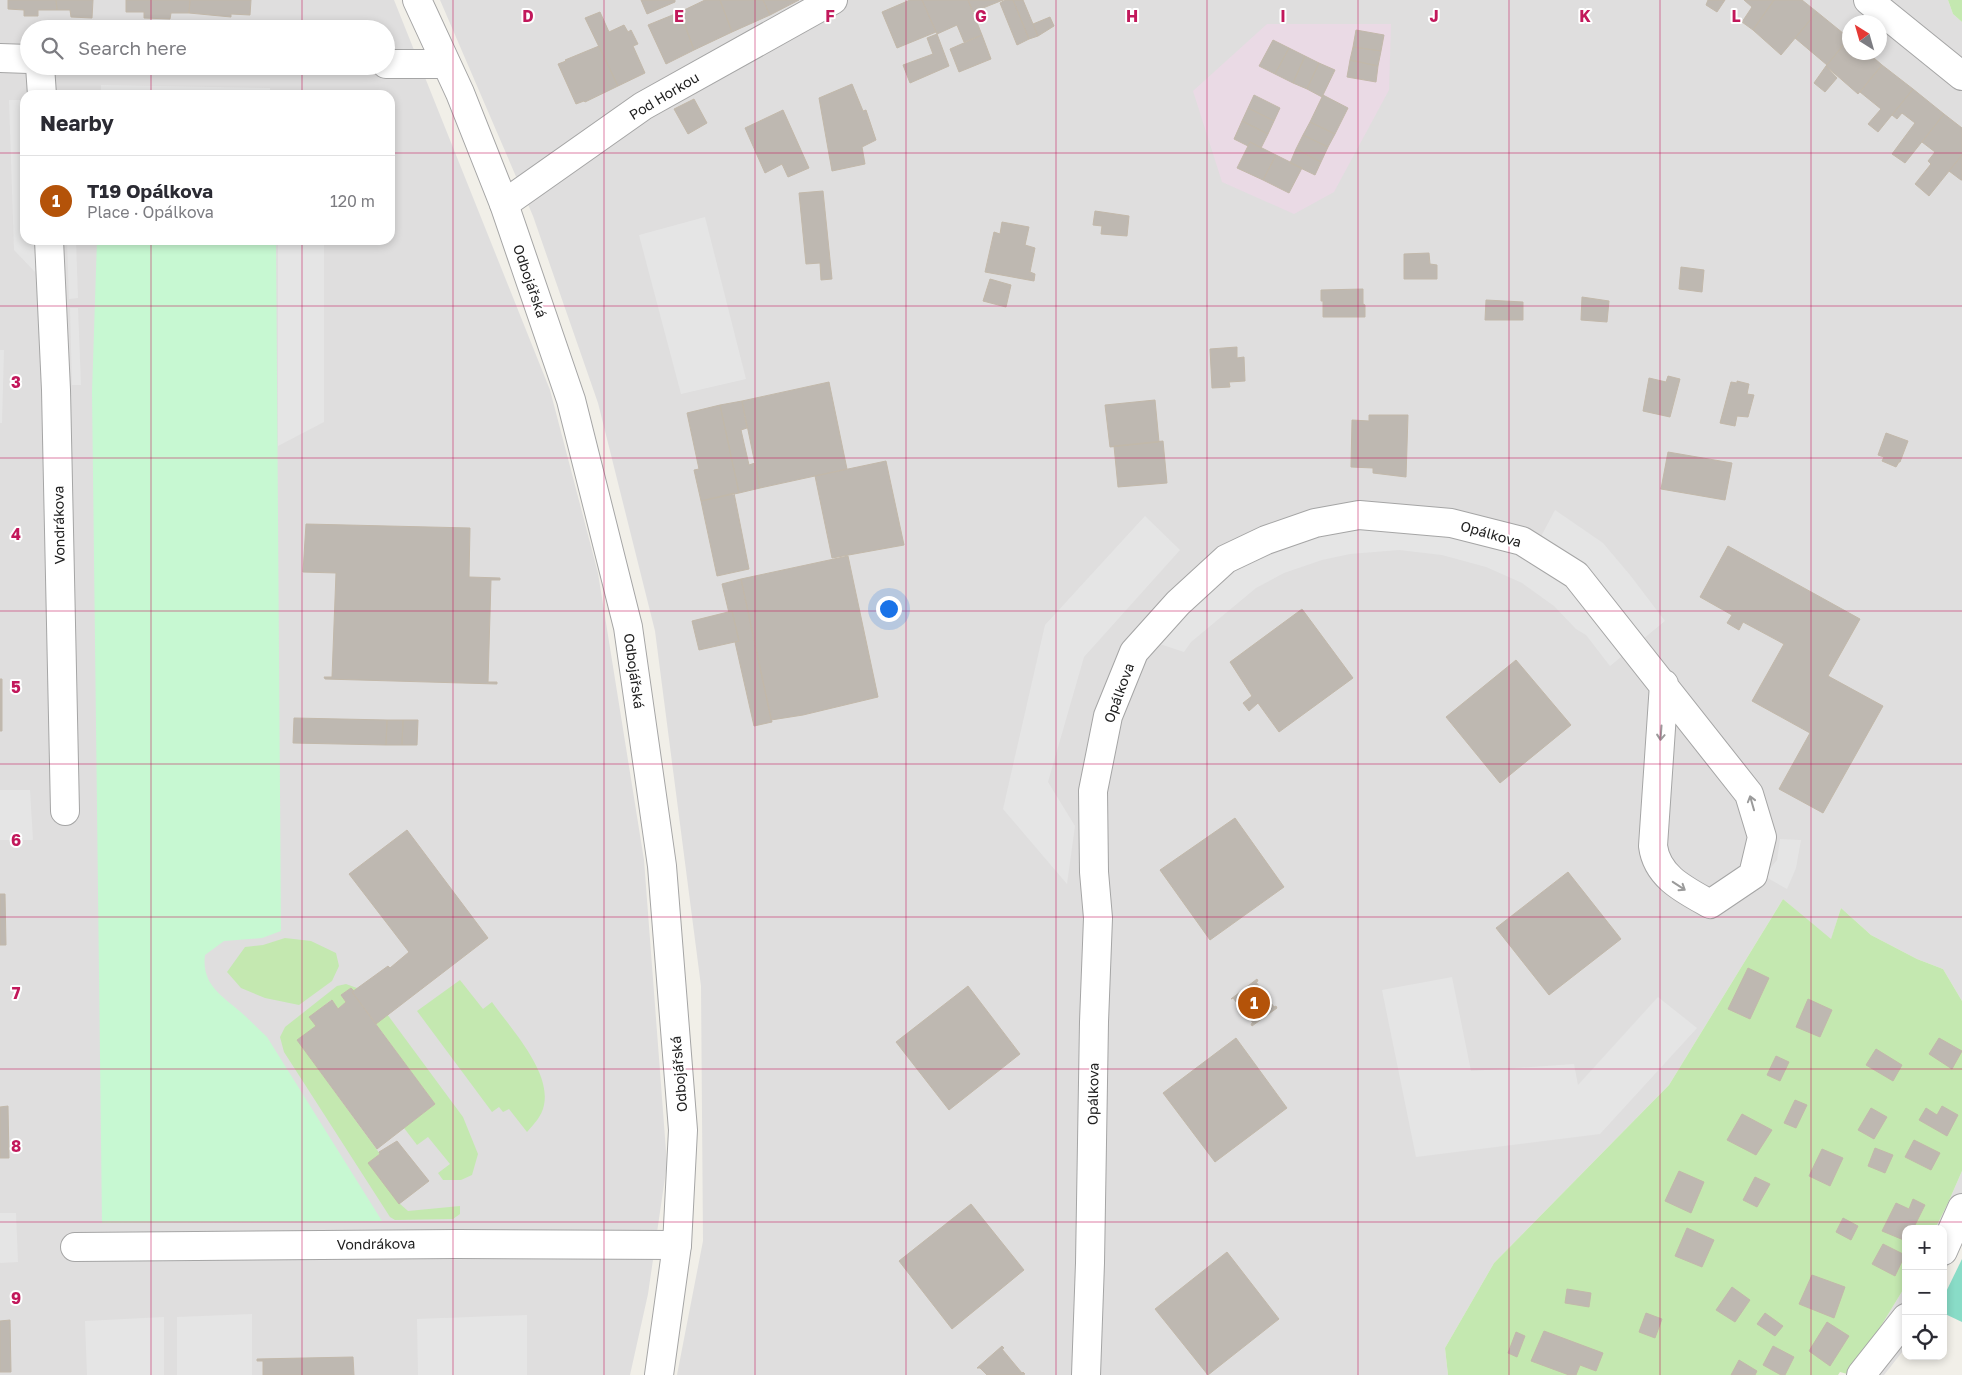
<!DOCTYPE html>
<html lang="en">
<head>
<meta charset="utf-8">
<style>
	body { margin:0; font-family:"Golos Text",sans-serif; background:#f7f7f7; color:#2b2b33 }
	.controls { position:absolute; right:15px; bottom:15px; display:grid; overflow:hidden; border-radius:10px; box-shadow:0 2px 8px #0003 }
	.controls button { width:45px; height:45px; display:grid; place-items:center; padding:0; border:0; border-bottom:1px solid #e1e1e2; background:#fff; color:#2b2b33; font:25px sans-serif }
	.compass { position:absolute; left:1842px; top:15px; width:45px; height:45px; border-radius:50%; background:#fff; box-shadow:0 2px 8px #0003; rotate:323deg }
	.you { position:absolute; left:888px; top:608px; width:18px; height:18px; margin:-12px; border:4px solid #fff; border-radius:50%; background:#1a73e8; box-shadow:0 0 0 8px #1a73e833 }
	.badge { display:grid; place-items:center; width:32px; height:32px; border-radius:50%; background:#b45309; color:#fff; font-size:16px; font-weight:700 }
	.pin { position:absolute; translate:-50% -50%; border:2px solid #fff; box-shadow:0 1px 5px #0006 }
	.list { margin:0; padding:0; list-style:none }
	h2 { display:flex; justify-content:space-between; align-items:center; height:65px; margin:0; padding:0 20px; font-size:21px }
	h2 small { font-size:16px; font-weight:400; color:#7c7c81 }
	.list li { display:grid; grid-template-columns:32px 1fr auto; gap:15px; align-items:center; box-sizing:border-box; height:90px; padding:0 20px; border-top:1px solid #e1e1e2 }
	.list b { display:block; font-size:19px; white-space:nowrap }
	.list p { margin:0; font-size:16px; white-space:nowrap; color:#7c7c81 }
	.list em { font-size:16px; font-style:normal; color:#7c7c81 }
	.icon { flex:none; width:28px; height:28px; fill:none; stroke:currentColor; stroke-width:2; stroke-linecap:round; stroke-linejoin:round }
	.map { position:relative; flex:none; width:1962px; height:1375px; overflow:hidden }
	.search { position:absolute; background:#fff; box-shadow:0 2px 8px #0003; left:20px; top:20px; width:375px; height:55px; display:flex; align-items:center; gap:12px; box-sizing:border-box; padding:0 18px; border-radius:28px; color:#7c7c81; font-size:19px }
	.panel { position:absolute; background:#fff; box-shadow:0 2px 8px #0003; left:20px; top:90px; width:375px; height:155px; border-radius:15px }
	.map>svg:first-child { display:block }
	.residential { fill:#dfdede; fill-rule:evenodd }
	.industrial { fill:#eadae5 }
	.grass { fill:#c4e8b0 }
	.park { fill:#c7f8d2 }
	.pitch { fill:#89dcc7 }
	.parking { fill:#e5e5e5 }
	.building { fill:#beb8b1; stroke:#c2b8aa }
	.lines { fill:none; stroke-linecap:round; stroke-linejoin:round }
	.minor-casing { stroke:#a5a5a5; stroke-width:30 }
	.tertiary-casing { stroke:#a5a5a5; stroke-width:30 }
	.minor { stroke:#fff; stroke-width:28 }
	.tertiary { stroke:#fff; stroke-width:28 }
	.oneway { stroke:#9b9b9b }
	.grid { fill:none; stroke:#c2185b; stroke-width:1; stroke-opacity:0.55 }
	.labels { text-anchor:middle; stroke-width:4; stroke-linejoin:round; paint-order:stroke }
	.street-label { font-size:14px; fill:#212121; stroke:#fff }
	.grid-label { font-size:16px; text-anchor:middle; font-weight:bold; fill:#c2185b; stroke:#fff; stroke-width:4; stroke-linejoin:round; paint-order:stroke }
</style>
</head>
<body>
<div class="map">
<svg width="1962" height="1375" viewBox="0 0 1962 1375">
	<rect width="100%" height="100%" fill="#f1efe8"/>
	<path class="residential" d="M0,0h394l156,390 48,183 46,287 23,304 -19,130 -18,81h-630zM29,29h357v37h-357zM25,95h365v145h-365z
		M440,0h1508l5,14 9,8v979l-19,-32 -26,-10 -46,-24 -30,-27 -10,32 -48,-41 -114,186 -175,178 -49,85 3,27h-771l26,-134 -2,-255 -46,-355 -57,-228 -65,-187zM1850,22h30v30h-30z
		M1962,1171v65l-19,40v-47h-8l13,-26z
		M1906,1285v62l-22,28h-33z"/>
	<path class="industrial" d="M1267,24h124l-2,66 -55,102 -40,22 -72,-32 -29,-91z"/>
	<path class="grass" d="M1948,0h14v22l-9,-8z
		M1783,899l48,40 10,-31 30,27 46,24 26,10 19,32v170l-14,32 -13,26h-29v56l-55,90 -11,-3 -2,3h-390l-3,-27 49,-85 175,-178z
		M285,938l26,3 25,12 3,13 -7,15 -33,24 -34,-7 -24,-10 -14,-16 18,-25 18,-2z
		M460,980l23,29 9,-7c19,27 59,69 52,103 -2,11 -10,19 -17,27l-18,-23 -6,3 -4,-5 -7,5 -75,-101z
		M346,984l11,4 -3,3 -3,-3 -10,7 5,7 -8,7 -7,-9 -21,17 6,9 -19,14 83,114 -11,9 30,40 9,8 52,-5v8l-7,5 -58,1 -5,-3 -106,-165 -4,-15 5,-10 52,-41z
		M387,1014l76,103 15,37 -6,21 -11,5h-18l-5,-7 12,-9 -22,-27 -11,8 -13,-17 31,-24 -59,-80z"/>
	<path class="park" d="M97,240h179l5,691 -19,7 -38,3 -19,14c-4,31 19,42 39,60 8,7 15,15 23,22l115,184 -280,2 -10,-831z"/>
	<path class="pitch" d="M1962,1259v63l-19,-9v-15z"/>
	<path class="parking" d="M101,85l169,3v7h-169z
		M9,100h16v140h10l1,33 -22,-23z
		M705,217l41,162 -65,15 -42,-159z
		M67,240h9l2,58 -9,1z
		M278,240h46v182l-46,24z
		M70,308h8l3,77h-9z
		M0,350h4l-2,73h-2z
		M1555,510l48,33 27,32 35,46 -55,45 -24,-31 -10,-6 -22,-23 -32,-23 -36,-16 -44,-12 -43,-5 -49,4 -28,6 -38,13 -28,15 -65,54 -7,10 -24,-8 14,-19 66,-58 74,-29 35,-10 52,-2 94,18 34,15z
		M1145,516l35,34 -96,107 -36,125 27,44 -8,58 -64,-75 42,-184z
		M0,790h30l3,50h-33z
		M1780,839l21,1 -5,28 -9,21 -23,-13 13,-16z
		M1452,977l19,94 103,-7 4,21 80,-88 39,31 -97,106 -184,23 -34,-167z
		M0,1213h16l2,49 -18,1z
		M252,1314v61h-75v-58z
		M527,1315v60h-109l-1,-56z
		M164,1317v58h-77l-2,-54z"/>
	<path class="building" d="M8,0h48l1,10h-19v6h-14v-6l-16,-1z
		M56,0h37l-1,18 -21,-1 -1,-7h-13z
		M126,0h64l-1,13h-18l-1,6 -26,-1v-6h-18z
		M190,0h61l-1,15 -19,-1v3l-42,-4z
		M641,0h34v2l-28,12z
		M705,0h15l12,32 -38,18 -14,-38z
		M720,0h43l7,15 -38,17z
		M763,0h36l-29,15z
		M910,0h12l14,32 -39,16 -15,-36z
		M922,0h46l14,35 -18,7 -7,-17 -20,9z
		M968,0h35l-30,12z
		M1005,0h8l16,39 -12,6 -17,-42z
		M1013,0h10l15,36 -9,3z
		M1708,0h17l-8,12 -11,-7z
		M1744,0h30l-21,30 -11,-8 10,-15z
		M1774,0h28l15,12 -36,43 -28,-25z
		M600,12l9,20 15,-7 4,7 3,-2 7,14 -5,2 12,27 -27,13 -33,-68z
		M680,12l14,38 -28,14 -18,-39z
		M1817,12l32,26 -22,27 -32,-27z
		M1050,17l4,9 -16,10 -5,-12z
		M1356,30l28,5 -3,16 -28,-4z
		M937,34l12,32 -39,17 -7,-18 30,-11 -6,-16z
		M982,35l9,24 -32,13 -9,-23z
		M1849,38l1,14h17l15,13 -24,29 -32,-28z
		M1273,40l16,8 -14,26 -16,-8z
		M599,46l19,40 -33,16 -1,-1 -8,3 -18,-40 8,-3 -1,-1z
		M1353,47l28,4 -3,15 -28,-6z
		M1289,48l16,8 -12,27 -18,-9z
		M1305,56l14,7 -12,26 -14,-6z
		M1350,60l28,6 -2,16 -29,-5z
		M1319,63l16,7 -13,27 -15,-8z
		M1882,65l31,24 -35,43 -10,-8 13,-15 -21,-17z
		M1826,66l11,12 -12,14 -11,-9z
		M852,84l11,27 3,-1 10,30 -14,7 3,17 -33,7 -13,-73z
		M1913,89l31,25 -39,49 -13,-9 23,-31 -13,-10 -5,6 -5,-4z
		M1254,95l26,13 -6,13 -26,-13z
		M1323,95l25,13 -13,26 -25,-12z
		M694,99l13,24 -19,11 -14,-25z
		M1248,108l26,13 -6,13 -26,-13z
		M783,110l26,58 -21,9 -6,-13 -17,9 -20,-45z
		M1944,114l18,14v27l-33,41 -14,-12 16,-20 -3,-3 7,-9 -13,-10z
		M1242,121l26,13 -7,14 -11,-6 -2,4 -14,-7z
		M1310,122l25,12 -7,13 -25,-12z
		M1303,135l25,12 -7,15 -25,-13z
		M1250,142l26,13 -13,25 -26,-12z
		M1296,149l25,13 -6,13 -25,-12z
		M1276,155l26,13 -13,25 -26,-13z
		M1962,155v25h-1l-12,-9z
		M823,191l9,88 -11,1 -1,-17 -14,1 -7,-71z
		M1095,211l34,5 -2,20 -26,-2 1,-8 -9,-1z
		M1002,222l27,5 -4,18 10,3 -5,24 5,2 -1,7 -49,-9 9,-40 6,2z
		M1429,253l1,11 7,1v14h-33v-25z
		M1681,267l23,3 -2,22 -23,-3z
		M990,279l21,6 -5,22 -23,-6z
		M1363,289v15l2,1v12h-42v-16h-2v-11z
		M1582,297l27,4 -2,21 -26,-2z
		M1486,300l37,2v18h-38z
		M1237,347v11l7,-1 1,24 -16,1 1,5 -18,1 -2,-39z
		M1668,376l12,3 -10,38 -27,-6 6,-33 17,4z
		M1737,381l12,3 -2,10 7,1 -6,22 -11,-1 -2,10 -15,-3 11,-41 6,1z
		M829,382l18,87 -87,19 -18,-87z
		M1155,400l4,42 -49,5 -5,-42z
		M742,401l5,27 -6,2 8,35 6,-2 5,25 -21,5 -19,-88z
		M720,405l19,88 -38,8 -7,-31 5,-1 -12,-56z
		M1369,415h39l-2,62 -33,-4v-5l-22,-1 1,-47 17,1z
		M1886,433l22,8 -8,21h-1l-3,5 -14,-6 2,-4 -6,-2z
		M1163,441l4,42 -49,4 -4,-41z
		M1668,452l64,11 -7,37 -64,-11z
		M886,461l18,84 -72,13 -17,-82z
		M734,493l15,76 -32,7 -16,-75z
		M306,524l164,4 -1,49 31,1v2h-9l-3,102h9v2l-172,-5 -1,-2h8l4,-104 -33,-1z
		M1728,546l132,73 -32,57 55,30 -60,107 -44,-24 31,-56 -58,-32 32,-57 -41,-22 -4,8 -12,-7 5,-8 -32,-18z
		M848,556l30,141 -75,18 -32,5 -30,-141z
		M741,579l31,143 -18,4 -19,-84 4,-1 -7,-30 -3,2 -7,-29z
		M1302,609l51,69 -74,54 -21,-29 -9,8 -6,-8 9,-7 -22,-34z
		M732,611l7,30 -40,9 -7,-29z
		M1516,660l55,65 -71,58 -54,-66z
		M0,679h2v52h-2z
		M294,718l93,2 -1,25 -93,-2z
		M387,720h16l-1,25h-16z
		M403,720h15l-1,25h-15z
		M1235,818l49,69 -74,53 -50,-70z
		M407,830l81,108 -112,86 -24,-32 36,-26 2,2 19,-16 -60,-78z
		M1568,872l53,67 -72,56 -53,-67z
		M0,894h5l1,51h-6z
		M1748,968l21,10 -19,41 -22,-10z
		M1257,979l1,2 -2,1 18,25 2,-1 1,2 -25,18 -1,-2 2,-1 -20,-25 -2,1z
		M968,986l52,68 -71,56 -53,-68z
		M351,988l3,3 -2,1 83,112 -58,45 -80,-109 19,-14 -7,-9 23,-17 6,9 8,-7 -5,-7z
		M1808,999l24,11 -12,27 -24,-10z
		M1236,1038l51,70 -72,54 -52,-69z
		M1939,1038l23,13 -10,18 -23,-15z
		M1876,1049l26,16 -9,16 -27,-16z
		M1776,1056l13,6 -9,19 -13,-6z
		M1795,1100l12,5 -11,23 -12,-5z
		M8,1106l1,52h-9v-51z
		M1942,1106l16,9 -11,21 -28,-16 7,-12 11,7z
		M1871,1108l16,9 -13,22 -16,-9z
		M1742,1114l30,16 -16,25 -29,-15z
		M1914,1140l26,13 -9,17 -26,-13z
		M397,1141l32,40 -30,23 -31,-41 12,-9 -1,-2z
		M1875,1148l18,7 -8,18 -17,-7z
		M1822,1149l21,9 -13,28 -21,-10z
		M1679,1171l25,11 -13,31 -26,-12z
		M1755,1177l15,7 -13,23 -14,-7z
		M1913,1199l12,6 -12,24h-7v12l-24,-10 14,-28 13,6z
		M971,1204l53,66 -72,59 -53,-68z
		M1843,1218l15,8 -7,14 -15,-8z
		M1687,1228l27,12 -12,27 -27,-11z
		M1883,1244l22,11 -10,21 -23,-12z
		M1227,1252l52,67 -71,56 -53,-66z
		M1812,1275l33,12 -11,31 -35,-14z
		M1732,1287l18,13 -15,22 -19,-12z
		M1567,1289l24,4 -2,14 -24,-4z
		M1646,1313l16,6 -7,19 -16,-6z
		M1765,1313l18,13 -8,10 -18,-12z
		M10,1320l1,52h-11v-51z
		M1827,1322l22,14 -19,30 -21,-15z
		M1544,1331l59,22 -7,18 -16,-6 -4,10h-7l-38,-14z
		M1516,1332l9,4 -8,21 -9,-4z
		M1002,1346l2,2 -2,1 20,24 1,-1 2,2 -2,1h-36l-7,-7h-3z
		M1773,1346l21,11 -9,18h-4l-18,-10z
		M353,1357l1,18h-91v-14h-6v-2z
		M1739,1360l18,11 -2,4h-24z"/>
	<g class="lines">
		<defs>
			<path id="minor" d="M1868,0l94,76
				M0,58l29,1
				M386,64h60
				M40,66l2,29
				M504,204l139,-98 190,-106
				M49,240l7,150 9,421
				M75,1247l381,-3 221,1
				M1943,1251l19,-43
				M1086,1375l4,-112 4,-241 4,-104 -4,-46 -1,-81 15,-75 26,-64 44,-49 48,-44 40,-19 49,-17 44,-8 92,8 71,18 54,34 173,219 13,43 -9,38 -43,29c-25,-14 -53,-27 -57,-58l11,-162
				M1861,1375l45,-57"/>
			<path id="tertiary" d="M417,0l43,93 44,111 67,196 57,227 34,239 21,264 -6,115 -18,130"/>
		</defs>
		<use href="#minor" class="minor-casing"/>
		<use href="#tertiary" class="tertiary-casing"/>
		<use href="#minor" class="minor"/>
		<use href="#tertiary" class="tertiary"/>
	</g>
	<defs><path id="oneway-shaft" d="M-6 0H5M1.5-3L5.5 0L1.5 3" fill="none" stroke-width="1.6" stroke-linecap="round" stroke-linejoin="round" transform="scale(1.25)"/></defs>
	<g class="oneway">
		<use href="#oneway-shaft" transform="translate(1661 733) rotate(94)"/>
		<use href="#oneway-shaft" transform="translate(1752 803) rotate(-106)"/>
		<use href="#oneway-shaft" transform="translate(1679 886) rotate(33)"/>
	</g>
	<path class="grid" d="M151,0v29M302,0v29M453,0v1375M604,0v1375M755,0v1375M906,0v1375M1056,0v1375M1207,0v1375M1358,0v1375M1509,0v1375M1660,0v1375M1811,0v1375M151,66v29M302,66v29M0,153h25M390,153h1572M151,240v1135M302,240v1135M0,306h1962M0,458h1962M0,611h1962M0,764h1962M0,917h1962M0,1069h1962M0,1222h1962"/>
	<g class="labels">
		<g class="street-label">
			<text transform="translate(664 96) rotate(-31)" y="5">Pod Horkou</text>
			<text transform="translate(530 281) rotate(71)" y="5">Odbojářská</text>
			<text transform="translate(59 525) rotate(-91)" y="5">Vondrákova</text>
			<text transform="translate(1491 534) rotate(16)" y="5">Opálkova</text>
			<text transform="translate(634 671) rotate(82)" y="5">Odbojářská</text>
			<text transform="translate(1119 693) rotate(-70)" y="5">Opálkova</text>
			<text transform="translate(679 1074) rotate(-95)" y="5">Odbojářská</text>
			<text transform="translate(1093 1094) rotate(-89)" y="5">Opálkova</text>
			<text transform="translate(376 1244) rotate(-1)" y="5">Vondrákova</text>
		</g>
	</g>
	<g class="grid-label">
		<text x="528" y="22">D</text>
		<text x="679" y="22">E</text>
		<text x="830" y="22">F</text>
		<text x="981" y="22">G</text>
		<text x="1132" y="22">H</text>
		<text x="1283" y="22">I</text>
		<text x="1434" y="22">J</text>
		<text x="1585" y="22">K</text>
		<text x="1736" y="22">L</text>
		<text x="16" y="388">3</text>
		<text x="16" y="540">4</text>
		<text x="16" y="693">5</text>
		<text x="16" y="846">6</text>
		<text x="16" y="999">7</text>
		<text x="16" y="1152">8</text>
		<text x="16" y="1304">9</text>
	</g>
</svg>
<div class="controls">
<button>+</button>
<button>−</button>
<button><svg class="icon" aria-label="locate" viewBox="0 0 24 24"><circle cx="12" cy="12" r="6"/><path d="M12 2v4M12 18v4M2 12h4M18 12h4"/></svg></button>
</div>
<svg class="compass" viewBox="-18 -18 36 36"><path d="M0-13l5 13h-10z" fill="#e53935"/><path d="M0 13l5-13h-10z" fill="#7c7c81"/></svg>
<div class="you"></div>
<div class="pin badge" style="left:1254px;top:1003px">1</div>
<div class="search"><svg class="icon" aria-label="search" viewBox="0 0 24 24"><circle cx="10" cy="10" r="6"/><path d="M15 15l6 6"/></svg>Search here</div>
<section class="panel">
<h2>Nearby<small></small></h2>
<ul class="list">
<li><span class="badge">1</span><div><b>T19 Opálkova</b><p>Place · Opálkova</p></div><em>120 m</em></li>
</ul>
</section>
</div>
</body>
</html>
